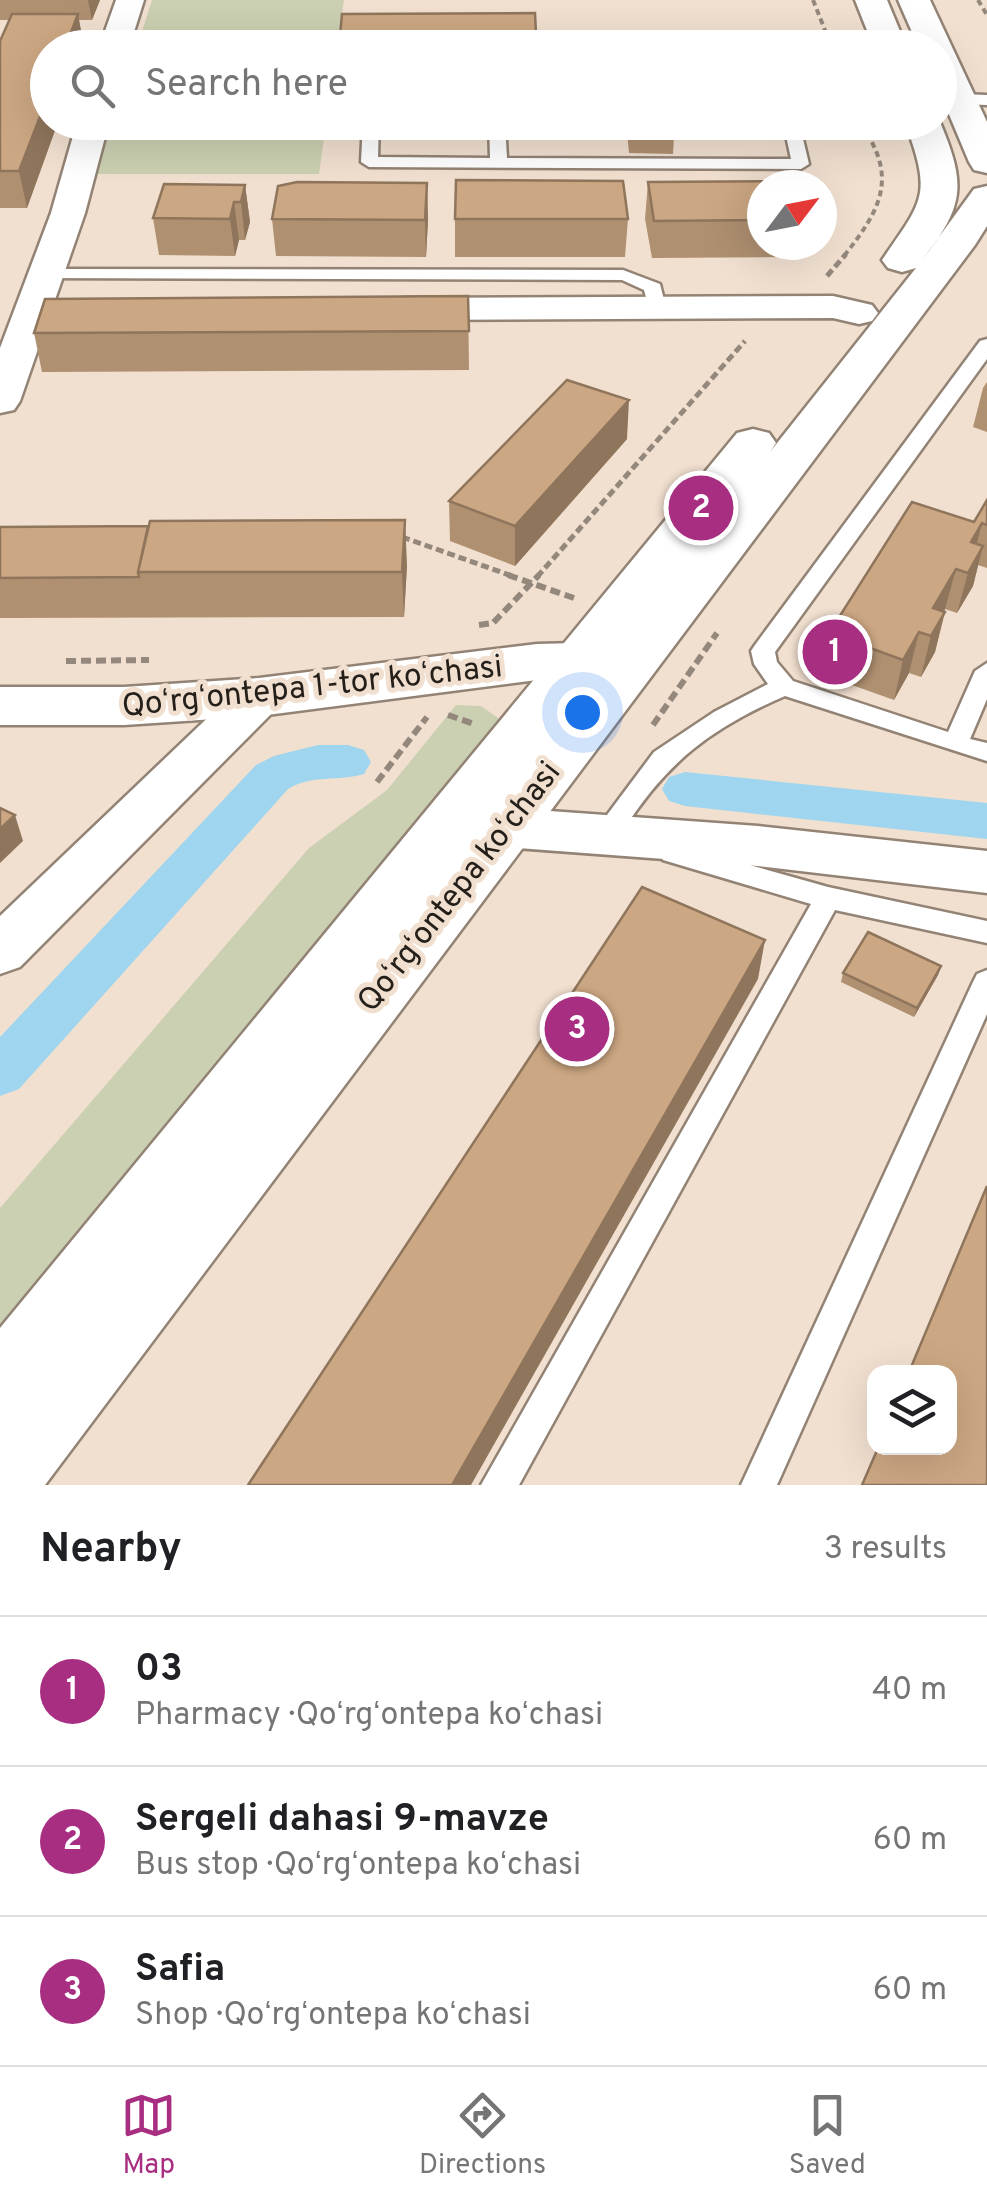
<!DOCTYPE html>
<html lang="en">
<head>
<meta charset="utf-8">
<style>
	body { margin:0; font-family:Overpass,sans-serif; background:#f2f2f2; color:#202124 }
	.controls { position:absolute; right:30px; bottom:30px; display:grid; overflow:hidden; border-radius:20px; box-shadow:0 10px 40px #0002 }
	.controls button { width:90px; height:90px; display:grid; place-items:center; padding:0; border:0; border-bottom:2px solid #e0e0e0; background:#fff; color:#202124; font:50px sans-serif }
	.compass { position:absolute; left:747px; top:170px; width:90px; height:90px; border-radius:50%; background:#fff; box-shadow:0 10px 40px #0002; rotate:58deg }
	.you { position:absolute; left:582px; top:712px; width:35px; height:35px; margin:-25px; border:8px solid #fff; border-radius:50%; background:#1a73e8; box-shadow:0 0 0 15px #1a73e833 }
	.badge { display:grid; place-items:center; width:65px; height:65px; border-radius:50%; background:#a82e81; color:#fff; font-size:32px; font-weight:700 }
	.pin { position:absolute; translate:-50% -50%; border:5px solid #fff; box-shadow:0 2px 10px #0006 }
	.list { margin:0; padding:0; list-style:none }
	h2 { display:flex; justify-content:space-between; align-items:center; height:130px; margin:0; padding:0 40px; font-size:42px }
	h2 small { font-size:32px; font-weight:400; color:#757577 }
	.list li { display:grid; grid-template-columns:65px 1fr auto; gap:30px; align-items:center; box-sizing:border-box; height:150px; padding:0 40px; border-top:2px solid #e0e0e0 }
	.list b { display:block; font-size:38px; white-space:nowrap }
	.list p { margin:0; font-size:32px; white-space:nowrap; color:#757577 }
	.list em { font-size:32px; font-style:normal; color:#757577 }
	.icon { flex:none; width:55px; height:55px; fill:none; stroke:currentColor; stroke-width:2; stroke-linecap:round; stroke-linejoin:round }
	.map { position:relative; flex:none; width:987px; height:1485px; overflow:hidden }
	.search { position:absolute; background:#fff; box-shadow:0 10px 40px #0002; left:30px; right:30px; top:30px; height:110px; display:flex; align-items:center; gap:25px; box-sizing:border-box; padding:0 35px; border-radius:55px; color:#757577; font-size:38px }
	.sheet { height:580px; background:#fff }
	nav { display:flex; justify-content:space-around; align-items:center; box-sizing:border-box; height:140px; border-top:2px solid #e0e0e0; background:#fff; font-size:28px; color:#757577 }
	nav a { display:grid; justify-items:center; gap:5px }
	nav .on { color:#a82e81 }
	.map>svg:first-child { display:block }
	.green { fill:#ccd0b2 }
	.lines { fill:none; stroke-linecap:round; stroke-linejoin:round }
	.canal { fill:#9fd5ee; fill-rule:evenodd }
	.service-casing { stroke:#928375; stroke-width:5 }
	.minor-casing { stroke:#928375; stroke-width:5 }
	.tertiary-casing { stroke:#928375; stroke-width:5 }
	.secondary-casing { stroke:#928375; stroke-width:5 }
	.path-far2 { stroke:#94887d; stroke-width:4; stroke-dasharray:6 4; stroke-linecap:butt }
	.path-far1 { stroke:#94887d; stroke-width:5; stroke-dasharray:8 4; stroke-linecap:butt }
	.path { stroke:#94887d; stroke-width:6; stroke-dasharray:10 5; stroke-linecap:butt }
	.service { fill:#fff; fill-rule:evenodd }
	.minor { fill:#fff; fill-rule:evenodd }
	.tertiary { fill:#fff; fill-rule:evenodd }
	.secondary { fill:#fff; fill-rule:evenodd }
	.wall { fill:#af9071 }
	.shaded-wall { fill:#8f755c }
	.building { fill:#cca783; stroke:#8f755c; stroke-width:2.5 }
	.labels { text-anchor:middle; stroke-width:10; stroke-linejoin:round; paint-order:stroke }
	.street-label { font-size:32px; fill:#251f1a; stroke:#f1e0d0 }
</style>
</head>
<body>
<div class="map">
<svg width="987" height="1485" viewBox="0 0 987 1485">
	<rect width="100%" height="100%" fill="#f1e0d0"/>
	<path class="green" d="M152,0h192l-7,47h-200z
		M112,123h214l-7,51h-225z
		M456,705l25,1 20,14 -501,613v-125l309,-360 78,-58z"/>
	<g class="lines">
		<path class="canal" d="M318,745h30l16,5 7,12 -7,12c-26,8 -52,0 -76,15l-269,300 -19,7v-59l256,-272 18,-9z
			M685,772l302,31v36l-302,-33 -16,-5 -7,-12 7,-12z"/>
		<defs>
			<path id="service" d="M987,95v10l-27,-1 -8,-5 8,-5z
				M363,122h16l-1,35 112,1 -1,-36h16l2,36 284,1 -8,-37h16l10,42 -8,5 -432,-2 -8,-5z
				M46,269l577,1 37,14 6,24 -2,4h-14l-6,-22 -22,-10 -582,-2v-8z
				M987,339v20l-212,293 2,10 16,19 155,51 27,-61 12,-8v36l-17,40 17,4v18l-202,-65c-74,32 -118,66 -161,133l8,8 -4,7 -9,3 -21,-6 -4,-7 4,-7 56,-75 60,-40 54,-28 -14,-20 -3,-13 4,-6 225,-304z
				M672,843l156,44 159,34v22l-152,-33 -316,575h-38l330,-581 -148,-44 -4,-7 4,-7z
				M987,970v44l-210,471h-36l232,-503 4,-8z"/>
			<path id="minor" d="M116,0h28l-15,48h-30z
				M77,122h32l-24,91 -65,188 -6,9 -14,3v-65l51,-135z
				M833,296l39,9 6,8 -6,8 -13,3 -26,-6 -430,2 -13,-3 -6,-8 6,-8 13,-3z
				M259,680l17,5 7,12 -7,12 -256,258 -20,7v-58l242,-231z
				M472,795l35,13 251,18 229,25v42l-229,-27 -255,-19 -49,-18 -8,-14 8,-14z"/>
			<path id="tertiary" d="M577,643l62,21 7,13 -7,13 -19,5 -47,-16 -36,1 -278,36 -135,9h-124v-38h124l135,-9 278,-34z"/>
			<path id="secondary" d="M855,0h32l20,48h-33z
				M898,0h32l57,122v51l-13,-3 -5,-8 -29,-69v-45h-21z
				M905,122h35c26,62 25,83 -17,137l51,-70 13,-3v40l-12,19 -930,1240h-45v-157l737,-895 16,-4 16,4 7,10 -6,9 146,-184 -14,4 -14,-4 -6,-8c42,-61 50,-64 23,-138z"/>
		</defs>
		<use href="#service" class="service-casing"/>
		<use href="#minor" class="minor-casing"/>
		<use href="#tertiary" class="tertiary-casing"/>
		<use href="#secondary" class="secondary-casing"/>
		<path class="path-far2" d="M813,0l19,48
			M978,0l9,15
			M844,256c38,-48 55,-80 15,-134"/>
		<path class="path-far1" d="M827,276l19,-22
			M402,537l113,40
			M537,577l208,-236"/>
		<path class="path" d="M508,575l66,23
			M479,625l14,-2 46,-48
			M66,661l83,-1
			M448,715l26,9
			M653,725l64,-92
			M377,782l50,-65"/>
		<use href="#service" class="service"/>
		<use href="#minor" class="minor"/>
		<use href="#tertiary" class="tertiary"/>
		<use href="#secondary" class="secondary"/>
	</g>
	<path class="wall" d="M0,0h100l-8,20h-13l5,28h-36v74h10l-31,86h-27v-167l9,-21h-9z
		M536,34v14h-195l-1,-12z
		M626,122h46l2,15 -1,17 -44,-1z
		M648,182l114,3v60h36l-2,12 -144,1 -7,-39z
		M427,183l1,37 -2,37 -150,-1 -4,-37z
		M245,185l5,37 -5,18h-6l-4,16 -76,-1 -6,-37z
		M455,219h173l-3,38h-170z
		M468,296l1,74 -427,2 -8,-39z
		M987,382v50l-14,-5 10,-39z
		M627,439l-112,127 -65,-25 -1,-40z
		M987,500v68l-9,-3 -5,21 -16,27 -12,-4 -10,43 -14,25 -12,-4 -15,27 -73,-26 8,-41 145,-111z
		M0,527l407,38 -3,52 -404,1z
		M941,966l-3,9 -24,42 -73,-35 2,-9z"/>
	<path class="shaded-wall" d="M88,0h12l-8,20z
		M78,14l6,34h-19z
		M48,96v26h10l-31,86 -8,-37z
		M427,183l1,37 -2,37 -1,-37z
		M245,185l5,37 -5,18 -4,-38z
		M234,202l5,38 -4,16 -5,-37z
		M629,400l-2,39 -112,127v-40z
		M405,520l2,45 -3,52 -2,-45z
		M982,523l-10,40 -1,-21z
		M983,546l-10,40 -16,27 11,-40z
		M956,569l-11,40 -15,27 3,-28z
		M945,612l-10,40 -14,25 10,-41z
		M919,632l-10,41 -15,27 9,-40z
		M15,815l8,26 -23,22v-34z
		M765,940l-7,39 -287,506h-19z
		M941,966l-3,9 -24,42 3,-9z"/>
	<path class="building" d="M535,13l1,21 -196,2 2,-22z
		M12,14h66l-13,34h-17v48l-29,75h-19v-130z
		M629,122h43l2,15h-44z
		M456,180l167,1 5,38h-173z
		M791,181l1,4h-30v35l-108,1 -6,-39z
		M297,182l130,1 -2,37 -153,-1 6,-33z
		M164,184l81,1 -4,17h-7l-4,17 -77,-1z
		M468,296l1,35 -435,2 11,-34z
		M567,380l62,20 -114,126 -66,-25z
		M987,500v25l-5,-2 -11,19 12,4 -15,27 -12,-4 -23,39 12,4 -14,24 -12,-4 -16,28 -74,-27 83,-131 62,20z
		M405,520l-3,52h-264l12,-51z
		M148,526l-10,46 1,5 -139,1v-51z
		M0,808l15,7 -15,14z
		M642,887l123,53 -313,545h-204z
		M868,932l73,34 -24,42 -74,-35z
		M987,1186v299h-125l16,-37h72v-76h-41z"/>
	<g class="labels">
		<g class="street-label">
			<text transform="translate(312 685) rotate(-6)" y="11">Qoʻrgʻontepa 1-tor koʻchasi</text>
			<text transform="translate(458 886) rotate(-52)" y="11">Qoʻrgʻontepa koʻchasi</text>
		</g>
	</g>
</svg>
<div class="controls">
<button><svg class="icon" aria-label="layers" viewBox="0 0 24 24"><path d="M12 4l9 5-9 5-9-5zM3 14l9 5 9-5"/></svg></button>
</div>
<svg class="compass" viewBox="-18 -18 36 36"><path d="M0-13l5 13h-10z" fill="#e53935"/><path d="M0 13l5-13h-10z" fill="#757577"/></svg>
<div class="you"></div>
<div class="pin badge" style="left:835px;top:652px">1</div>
<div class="pin badge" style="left:701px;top:508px">2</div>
<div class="pin badge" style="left:577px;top:1029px">3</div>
<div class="search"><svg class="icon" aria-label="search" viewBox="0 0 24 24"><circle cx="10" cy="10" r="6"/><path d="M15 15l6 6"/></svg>Search here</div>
</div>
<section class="sheet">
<h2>Nearby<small>3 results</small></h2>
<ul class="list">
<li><span class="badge">1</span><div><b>03</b><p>Pharmacy · Qoʻrgʻontepa koʻchasi</p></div><em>40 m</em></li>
<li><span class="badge">2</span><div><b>Sergeli dahasi 9-mavze</b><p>Bus stop · Qoʻrgʻontepa koʻchasi</p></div><em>60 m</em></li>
<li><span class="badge">3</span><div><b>Safia</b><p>Shop · Qoʻrgʻontepa koʻchasi</p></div><em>60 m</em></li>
</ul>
</section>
<nav>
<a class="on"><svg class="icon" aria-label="map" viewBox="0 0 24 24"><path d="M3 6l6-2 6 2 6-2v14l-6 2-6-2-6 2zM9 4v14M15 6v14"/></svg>Map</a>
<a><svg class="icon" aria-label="directions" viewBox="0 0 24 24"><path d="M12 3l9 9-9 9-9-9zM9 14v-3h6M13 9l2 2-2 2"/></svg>Directions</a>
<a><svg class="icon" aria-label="saved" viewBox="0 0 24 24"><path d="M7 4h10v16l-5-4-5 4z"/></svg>Saved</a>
</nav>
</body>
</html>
